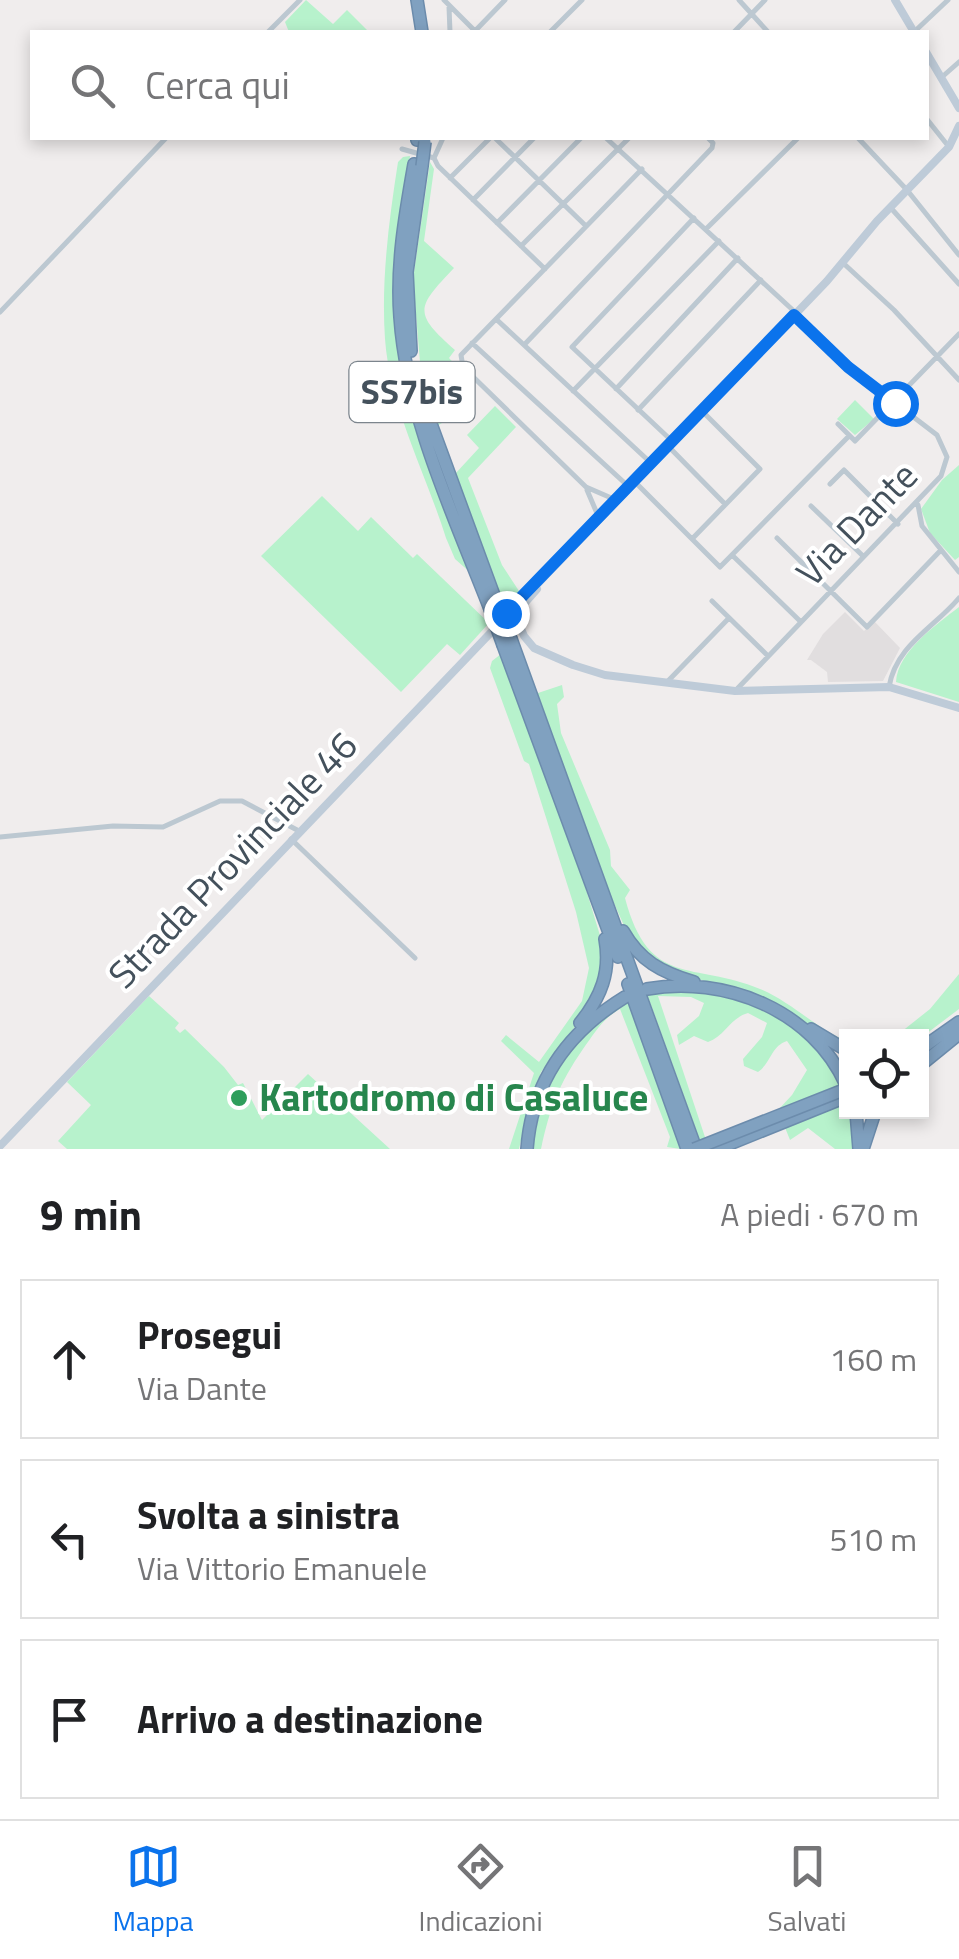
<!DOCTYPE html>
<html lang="it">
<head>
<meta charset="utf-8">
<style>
	body { margin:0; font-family:"Titillium Web",sans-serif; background:#f2f2f2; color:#202124 }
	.controls { position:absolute; right:30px; bottom:30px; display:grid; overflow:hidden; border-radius:0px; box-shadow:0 5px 15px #0003 }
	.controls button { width:90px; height:90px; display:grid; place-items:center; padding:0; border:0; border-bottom:2px solid #e0e0e0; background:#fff; color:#202124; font:50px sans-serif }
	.stop { position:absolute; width:30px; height:30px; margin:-22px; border:8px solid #0b73ec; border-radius:50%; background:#fff }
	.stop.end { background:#0b73ec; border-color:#fff; box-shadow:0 2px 10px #0008 }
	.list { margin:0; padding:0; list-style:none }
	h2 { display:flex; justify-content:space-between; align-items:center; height:130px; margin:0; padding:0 40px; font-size:42px }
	h2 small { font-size:32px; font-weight:400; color:#757577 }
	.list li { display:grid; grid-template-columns:65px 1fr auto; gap:30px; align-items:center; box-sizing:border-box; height:160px; margin:0 20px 20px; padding:0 20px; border:2px solid #e0e0e0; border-radius:0px }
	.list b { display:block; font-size:38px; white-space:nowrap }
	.list p { margin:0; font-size:32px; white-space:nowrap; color:#757577 }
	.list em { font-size:32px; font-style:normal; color:#757577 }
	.icon { flex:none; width:55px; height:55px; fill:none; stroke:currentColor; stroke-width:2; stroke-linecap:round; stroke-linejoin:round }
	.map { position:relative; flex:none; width:959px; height:1149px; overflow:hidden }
	.search { position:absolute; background:#fff; box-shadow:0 5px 15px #0003; left:30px; right:30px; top:30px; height:110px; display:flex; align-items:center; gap:25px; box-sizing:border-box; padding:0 35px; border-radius:0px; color:#757577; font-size:38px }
	.sheet { height:670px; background:#fff }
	nav { display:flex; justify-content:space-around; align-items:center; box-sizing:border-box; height:140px; border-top:2px solid #e0e0e0; background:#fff; font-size:28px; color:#757577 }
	nav a { display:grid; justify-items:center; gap:5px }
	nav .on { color:#0b73ec }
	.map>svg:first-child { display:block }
	.education { fill:#e1dedf }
	.green { fill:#b7f2cc }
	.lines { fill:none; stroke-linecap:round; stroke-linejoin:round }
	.highway-casing { stroke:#6c8cac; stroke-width:14 }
	.street { stroke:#bcc8d1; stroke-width:5 }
	.secondary { stroke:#becbd8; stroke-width:8 }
	.highway { stroke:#80a1c0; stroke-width:11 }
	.highway-bridge-casing { stroke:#6c8cac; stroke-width:14; stroke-linecap:butt }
	.highway-bridge { stroke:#80a1c0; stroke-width:11 }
	.route { stroke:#0b73ec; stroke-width:12 }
	.leisure-dot { fill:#2e9e5b; stroke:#fff; stroke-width:4 }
	.labels { text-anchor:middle; stroke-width:8; stroke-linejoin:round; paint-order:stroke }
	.shield { fill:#fff; stroke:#7c858d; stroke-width:2.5 }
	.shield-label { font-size:35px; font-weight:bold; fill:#44515c }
	.street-label { font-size:38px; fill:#44515c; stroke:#fff }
	.leisure-label { font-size:38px; font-weight:bold; fill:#27864d; stroke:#fff; text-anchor:start }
</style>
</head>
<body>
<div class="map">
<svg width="959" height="1149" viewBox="0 0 959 1149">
	<rect width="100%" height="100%" fill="#f0eded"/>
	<path class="education" d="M845,612l19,19 10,-10 26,27 -17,33 -55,1 -1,-10 -16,-12h-4l16,-26z"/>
	<path class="green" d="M306,0l27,24 14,-14 22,22h-80l-4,-10z
		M410,156l-15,105 4,84 73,229 -17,-15 -9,-21c-20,-64 -56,-131 -61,-199 -4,-59 4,-119 13,-177l5,-5z
		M430,162l4,7 -10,72 30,27c-38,40 -41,45 1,82l-6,8 23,25 -26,27 -8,-28 -3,-1 7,42 -5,3 -17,-64 -7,-83z
		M855,400l19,19 -19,16 -18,-16z
		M495,406l21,21 -48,51 34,87 17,26 -15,16 -49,-133 24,-26 -12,-13z
		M959,465v92l-4,3 -25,-27 -9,-24 21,-29z
		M322,496l36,35 13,-14 42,41 4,-4 72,69 -29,32 -13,-11 -46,48 -140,-136z
		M959,607v95l-63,-20c2,-31 40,-57 63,-75z
		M501,654l80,219 21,69 1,32 -17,38 -45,60 -13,37 -9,40h-10l25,-76 -33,-32 5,-6 33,27 43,-61 7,-33 -13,-56 -47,-148 -5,-3 -34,-93 2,-7z
		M562,685l2,12 -7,7 4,29 49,117 1,16 19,24 -5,8c24,91 68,63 135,91 31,13 56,39 86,52v7l-66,-40 -44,-19 -70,-18 -36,-32 -25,-56 -70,-189z
		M959,974v35l-37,28 -26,-1 34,-27z
		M666,990c21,1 42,1 63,7 50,15 117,56 117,115h6l2,37h-19l-27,-21 -18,12 -12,-30 14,-15 15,-25 -20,-29c-16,5 -16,22 -29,31l-14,-6 -1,-7 19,-22 5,-14 -19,-10c-18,5 -23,23 -40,29l-14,-6 -15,9 -2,-10 22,-19 5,-13 -13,-6 -33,-1 51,153h-6l-56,-155z
		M149,996l30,27 -4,5 5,5 5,-4 39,38 14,18 5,-2 19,37 46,-46 82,75h-323l-9,-8 33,-36 -24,-23z
		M627,1000l54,149 -14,-2 3,-10 -50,-128c-17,9 -26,25 -37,40 -24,35 -33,58 -42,100h-9c13,-75 36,-104 95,-149z"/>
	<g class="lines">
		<defs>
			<path id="highway" d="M417,0l5,32
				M417,140l1,-2
				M414,164c-9,51 -18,101 -14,153 7,101 54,199 90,292
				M411,351l-4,-79 15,-106
				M420,394l76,207
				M511,639l185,510
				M503,645l115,312
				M623,931c17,30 38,41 71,51
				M628,984l59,165
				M647,989c77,-14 166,21 199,96
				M580,1023c21,-26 31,-51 25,-84
				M811,1029l35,21
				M922,1048l37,-26
				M922,1064l37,-30
				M856,1112l3,37
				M527,1149c5,-68 41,-117 98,-152
				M717,1149l129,-52
				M863,1149l12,-37"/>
		</defs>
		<use href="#highway" class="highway-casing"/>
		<path class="street" d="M444,0l32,32
			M739,0l29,32
			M449,7l1,25
			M475,31l30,-31
			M268,32l32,-32
			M550,32l32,-32
			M734,32l31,-32
			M914,32l34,-32
			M942,77l17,-15
			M926,118l23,29
			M495,138l91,88
			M606,138l190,175
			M858,138l49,52 52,65
			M402,149l32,9 4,8 107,103
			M434,158l9,-20
			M450,178l40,-40
			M473,200l61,-62
			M890,207l69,77
			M497,223l84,-85
			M706,229l92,-91
			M521,246l108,-108
			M842,262l52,48 65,70
			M0,312l166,-174
			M496,319l155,144
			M472,343l156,143
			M524,345l188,-197 1,-5 -5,-5
			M616,389l122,-131
			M573,391l146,-150
			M638,410l123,-130
			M838,424l17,17 104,-107
			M672,441l-100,-94 122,-129
			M668,446l57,58
			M634,481l86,86 129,-131
			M830,484l14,-14 54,54
			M587,490l12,28
			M616,500l-30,-13 -123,-120 -2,-12 181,-186
			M918,505l4,21 37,46
			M811,506l52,50
			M777,538l90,89 74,-77
			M692,539l68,-70 -59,-59
			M732,555l69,67
			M712,601l56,55
			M668,681l61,-63
			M889,687c7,-42 45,-59 70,-89
			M737,689l204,-213 6,-19 -10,-22 -89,-68 -55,-52
			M0,837l113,-11 50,1 57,-26h22l57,30
			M291,839l124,119"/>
		<path class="secondary" d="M895,0l19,32
			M926,52l33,56
			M507,613l9,4 8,19 10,12 39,17 32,10 130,16 154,-4 70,21
			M521,624l1,-18 15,-17
			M0,1146l827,-865 50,-60 72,-74 10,-21"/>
		<use href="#highway" class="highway"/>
		<defs>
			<path id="highway-bridge" d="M422,166l3,-24
				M496,601l15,38
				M490,609l13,36
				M694,1149l152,-60"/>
		</defs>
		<use href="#highway-bridge" class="highway-bridge-casing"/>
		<use href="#highway-bridge" class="highway-bridge"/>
	</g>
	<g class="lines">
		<path class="route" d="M506,613l288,-298 54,52 47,36"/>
	</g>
	<circle class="leisure-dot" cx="239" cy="1098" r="10"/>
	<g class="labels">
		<rect class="shield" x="349.5" y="362" width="125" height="60" rx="8"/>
		<g class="shield-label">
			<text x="412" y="404">SS7bis</text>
		</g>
		<g class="street-label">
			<text transform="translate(857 524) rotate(-46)" y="13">Via Dante</text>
			<text transform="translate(233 860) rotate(-46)" y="13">Strada Provinciale 46</text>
		</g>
		<g class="leisure-label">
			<text x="259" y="1111">Kartodromo di Casaluce</text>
		</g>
	</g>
</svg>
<div class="controls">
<button><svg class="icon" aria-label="locate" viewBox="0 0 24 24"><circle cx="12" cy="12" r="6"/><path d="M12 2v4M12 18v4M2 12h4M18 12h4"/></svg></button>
</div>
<div class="stop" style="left:895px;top:403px"></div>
<div class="stop end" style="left:506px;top:613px"></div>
<div class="search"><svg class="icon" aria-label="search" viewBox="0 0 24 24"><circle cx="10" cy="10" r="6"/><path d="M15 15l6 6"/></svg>Cerca qui</div>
</div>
<section class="sheet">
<h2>9 min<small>A piedi · 670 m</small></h2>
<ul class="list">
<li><svg class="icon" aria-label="ahead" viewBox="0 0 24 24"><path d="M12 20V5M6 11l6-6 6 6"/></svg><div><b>Prosegui</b><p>Via Dante</p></div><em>160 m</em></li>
<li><svg class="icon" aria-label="left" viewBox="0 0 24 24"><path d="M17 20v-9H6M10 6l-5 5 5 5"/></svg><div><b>Svolta a sinistra</b><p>Via Vittorio Emanuele</p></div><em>510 m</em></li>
<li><svg class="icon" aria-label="arrive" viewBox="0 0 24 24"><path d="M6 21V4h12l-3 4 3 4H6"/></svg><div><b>Arrivo a destinazione</b></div></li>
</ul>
</section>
<nav>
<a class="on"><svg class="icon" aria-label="map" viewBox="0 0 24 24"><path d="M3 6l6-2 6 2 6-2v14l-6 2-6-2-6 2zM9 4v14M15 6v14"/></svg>Mappa</a>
<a><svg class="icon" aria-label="directions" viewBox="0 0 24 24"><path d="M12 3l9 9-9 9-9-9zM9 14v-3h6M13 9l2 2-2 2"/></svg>Indicazioni</a>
<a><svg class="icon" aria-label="saved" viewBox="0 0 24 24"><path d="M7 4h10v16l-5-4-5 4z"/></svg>Salvati</a>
</nav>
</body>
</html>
